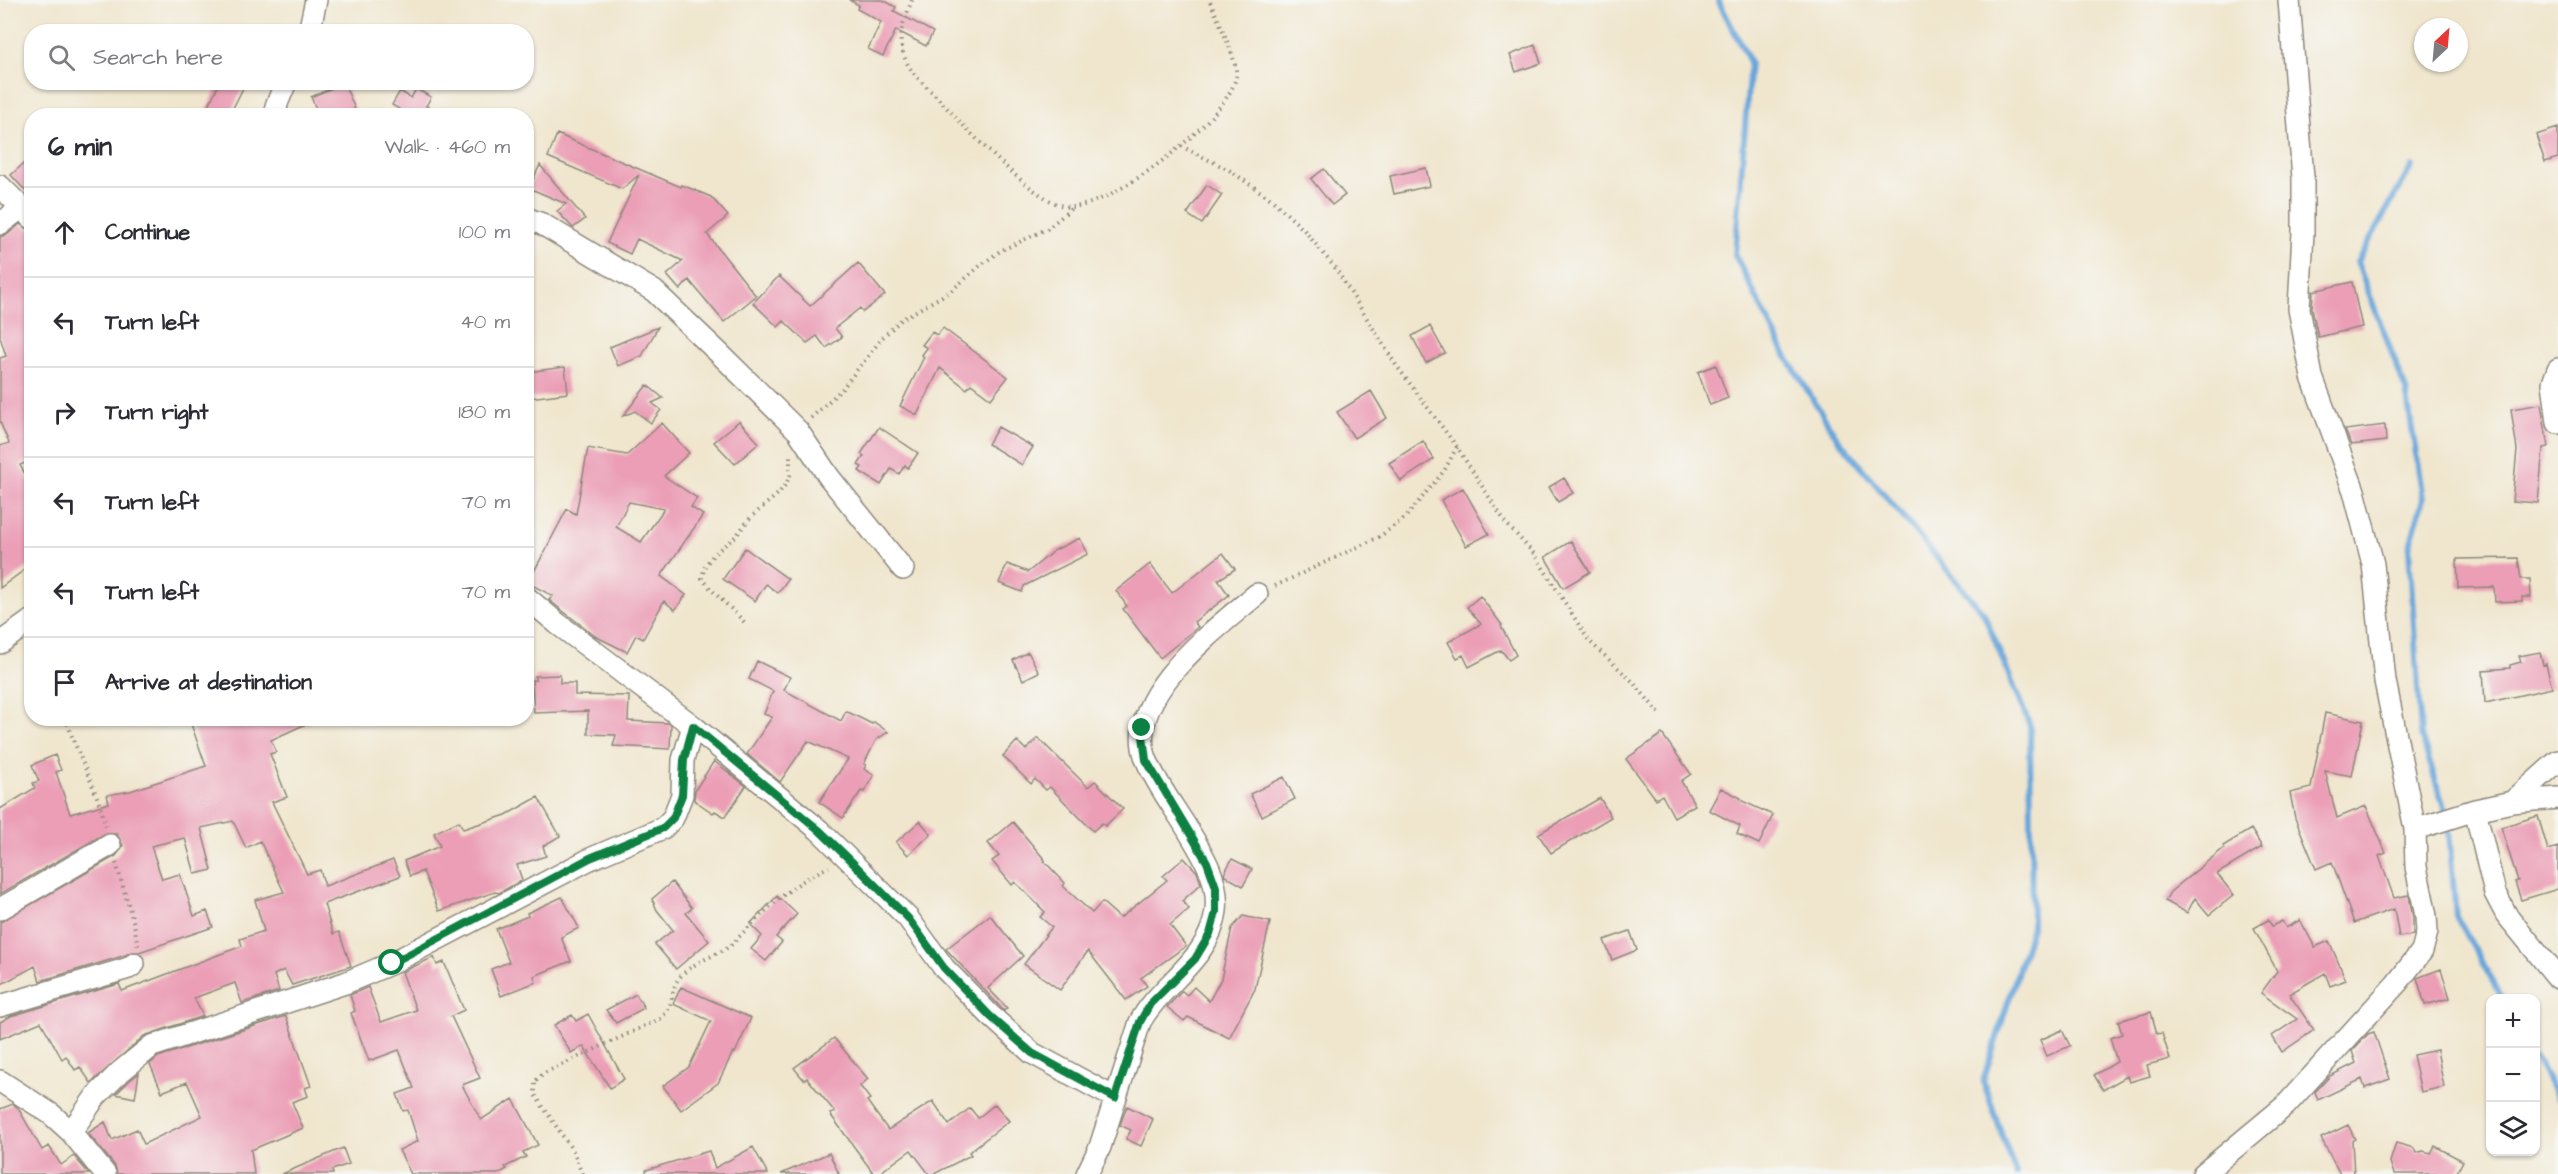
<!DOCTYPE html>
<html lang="en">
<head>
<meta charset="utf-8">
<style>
	body { margin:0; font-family:"Architects Daughter",sans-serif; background:#f7f7f7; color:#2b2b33 }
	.controls { position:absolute; right:18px; bottom:18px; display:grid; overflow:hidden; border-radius:12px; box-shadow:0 2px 4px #0004 }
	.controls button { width:54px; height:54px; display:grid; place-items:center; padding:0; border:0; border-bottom:2px solid #e1e1e2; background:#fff; color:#2b2b33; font:30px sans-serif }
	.compass { position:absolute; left:2414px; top:18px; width:54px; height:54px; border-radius:50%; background:#fff; box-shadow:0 2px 4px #0004; rotate:26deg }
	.stop { position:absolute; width:18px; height:18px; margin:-14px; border:4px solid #0b8043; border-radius:50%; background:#fff }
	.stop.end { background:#0b8043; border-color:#fff; box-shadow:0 2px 6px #0008 }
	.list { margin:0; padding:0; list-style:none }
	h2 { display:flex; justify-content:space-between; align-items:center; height:78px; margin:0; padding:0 24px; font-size:26px }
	h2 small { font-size:20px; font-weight:400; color:#7c7c81 }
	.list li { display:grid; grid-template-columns:39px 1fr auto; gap:18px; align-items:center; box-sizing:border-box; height:90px; padding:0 24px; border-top:2px solid #e1e1e2 }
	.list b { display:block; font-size:22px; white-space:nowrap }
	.list em { font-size:20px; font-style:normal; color:#7c7c81 }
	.icon { flex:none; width:33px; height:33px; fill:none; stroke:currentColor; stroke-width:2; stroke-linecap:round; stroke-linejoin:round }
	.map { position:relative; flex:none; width:2558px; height:1174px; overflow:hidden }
	.search { position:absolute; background:#fff; box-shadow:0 2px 4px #0004; left:24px; top:24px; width:510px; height:66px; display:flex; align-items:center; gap:15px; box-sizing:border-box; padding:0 21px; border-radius:24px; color:#7c7c81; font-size:22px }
	.panel { position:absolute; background:#fff; box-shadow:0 2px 4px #0004; left:24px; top:108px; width:510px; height:618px; border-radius:24px }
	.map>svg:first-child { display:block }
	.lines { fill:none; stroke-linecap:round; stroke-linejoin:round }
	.stream { stroke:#68a6da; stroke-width:6 }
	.building { fill:#eb9eb6; fill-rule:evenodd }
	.street-casing { stroke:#8e887c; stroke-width:24 }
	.path { stroke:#8e887c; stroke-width:4; stroke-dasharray:1.5 4.5; stroke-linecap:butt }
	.street { stroke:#fff; stroke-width:21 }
	.route { stroke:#0b8043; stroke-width:8 }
</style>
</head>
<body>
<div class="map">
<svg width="2558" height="1174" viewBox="0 0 2558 1174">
	<rect width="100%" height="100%" fill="#f6f6f2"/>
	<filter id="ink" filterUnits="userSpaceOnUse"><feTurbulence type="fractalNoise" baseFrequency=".0167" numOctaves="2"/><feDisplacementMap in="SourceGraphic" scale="12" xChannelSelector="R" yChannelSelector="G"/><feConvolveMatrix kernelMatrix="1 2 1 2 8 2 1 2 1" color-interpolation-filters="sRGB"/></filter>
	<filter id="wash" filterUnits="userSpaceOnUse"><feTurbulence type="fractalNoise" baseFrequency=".008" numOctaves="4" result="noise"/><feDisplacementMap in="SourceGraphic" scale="24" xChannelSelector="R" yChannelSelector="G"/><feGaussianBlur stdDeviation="1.35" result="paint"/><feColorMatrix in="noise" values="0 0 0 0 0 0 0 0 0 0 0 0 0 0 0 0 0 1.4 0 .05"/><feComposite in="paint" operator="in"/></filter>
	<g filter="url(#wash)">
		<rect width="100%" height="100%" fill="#f0e6ce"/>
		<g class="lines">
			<path class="stream" d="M1718,0l32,62 -15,193 50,99 52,84 147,176 46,112 2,201 -49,154 33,93
				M2412,166l-55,96 49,128 17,109 -14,50 12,186 27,85 8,96 46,82
				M2536,1059l22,40"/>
		</g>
		<g id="blocks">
			<path class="building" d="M849,0h34l13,7 -2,4 39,21 -7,14 -30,-16 -13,26 -15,-7 13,-27 -24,-13 2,-4z
				M1535,45l6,18 -25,9 -6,-17z
				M220,82h26l-17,34h-26z
				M344,83l11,26 -16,7h-20l-8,-19z
				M416,89l15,8 -5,9 17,10h-47l3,-7 -7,-4 8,-14 11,7z
				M2558,128v30l-13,4 -9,-27z
				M557,134l124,53 1,-2 29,12 17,19 -21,18 49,62 -32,26 -35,-42 -9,10 -13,-15 16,-14 -46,-22 -7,15 -23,-11 32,-68 -17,14 -74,-32z
				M32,156v42l-21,-23z
				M540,165l45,54 -12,9 -16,-17 9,-7 -37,-16z
				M1426,168l4,18 -36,8 -4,-18z
				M1324,169l21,26 -13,10 -21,-26z
				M1207,185l15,10 -20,29 -15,-10z
				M20,224l12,7v229l-12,5 12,21v78l-32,24v-142l9,-3 -9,-21v-64l6,-2 -6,-19v-100l8,-3z
				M858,263l27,32 -22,17 -3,-4 -25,20 7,9 -16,11 -9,-12 -10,7 -23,-22 -6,6 -25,-24 26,-27 31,30z
				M2352,282l10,45 -44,10 -6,-29 1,-17z
				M1430,326l15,27 -19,10 -14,-27z
				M658,327l-16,29 -24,10 -8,-19z
				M943,328l65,49 -17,22 -20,-15 -4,5 -27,-21 -23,47 -17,-9 24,-49 -2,-2 5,-7 -5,-3 10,-13 5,3z
				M1716,365l12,33 -18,7 -12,-33z
				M565,367l3,26 -38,5 -3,-26z
				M647,385l16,13 -11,5 9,7 -10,13 -16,-12 -12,5z
				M1371,391l16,27 -33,20 -17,-26z
				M2541,404l7,43 -5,1 -5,55 -26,-2 5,-51 -6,-41z
				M739,421l20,22 -24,21 -21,-22z
				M662,423l27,30 -25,23 33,22 -6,9 12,8 -42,61 25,19 -11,15 -11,-9 -21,38 -7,-4 -9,17 -32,-16 -46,-36 4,-4 -25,-13 39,-74 9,5 12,-66 39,7zM629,502l35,7 -23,33 -25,-15z
				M2385,425l1,16 -35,4 -6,-15z
				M879,427l39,26 -10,15 -3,-3 -6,9 -8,-5 -10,16 -22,-14 3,-4 -4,-2 6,-9 -3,-2z
				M998,427l35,20 -11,18 -34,-21z
				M1423,441l11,18 -33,22 -12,-18z
				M1564,478l9,15 -15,9 -9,-15z
				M1463,488l26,46 -23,12 -25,-46z
				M1080,538l8,16 -64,32 -2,6 -23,-9 8,-19 21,8 27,-22z
				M1571,541l19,31 -27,16 -18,-31z
				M745,548l43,31 -10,14 -12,-9 -11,17 -32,-22z
				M1223,553l12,16 -17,11 11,15 -35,27 4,5 -38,31 -37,-49 4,-3 -11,-15 34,-27 22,29z
				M2518,558l3,21h9l1,18h-9v4l-27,1 -1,-15 -36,1 -1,-29z
				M1480,596l22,29 -1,1 15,29 -7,5 -8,-10 -32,17 -6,-12 -6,3 -9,-16 33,-18 -14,-17z
				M1028,652l11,20 -16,8 -10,-20z
				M2540,652l3,13 3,-1 6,24 -67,15 -2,-33 27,-2v-3l11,-3 -2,-6z
				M757,661l33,16 -6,13 57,31 5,-10 26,13 2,-2 14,10 -12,8 -12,24 2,1 -2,4 10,6 -10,17 -3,-1 -18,27 -24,-16 29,-43 -40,-18 -28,41 -33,-28 25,-37 -8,-3 9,-23 -24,-12z
				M560,675v8h15v12l54,1 -1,25 40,2 3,2 -1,24 -57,-3 3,-11 -28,-1v-23l-54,2 -2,-33h4l-1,-4z
				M2325,713l38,8 -11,55 -27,-5 12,47 29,-12 20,47 -7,3 15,42 15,-3 4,23v17l-14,2 -5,-28 -40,14 -22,-61 -16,7 -21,-51 -5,-25 21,-5z
				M207,718h112l-48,22 5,12 -6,2 17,43 -15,5 35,72 13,-4 5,16 68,-26 7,16 -76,28 9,30 6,-2 12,34 -59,19 -8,-15 -10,5 5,16 -37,12 -7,-20 -41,15 9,18 -59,20 -53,47 -11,-16 -5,3 -9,-14 -4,3 -21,-37 -41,17v-17l11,-6 108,-32 3,7 120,-45 -2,-7 24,-8 -9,-31 29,-8 -24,-51 -14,7 -13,-27 -32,7 11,42 -17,4 -10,-36 -34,8 11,33 18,-5 14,42 13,-5 6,16 -74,25h-7l-9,4 -83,25 -5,-15 -35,19v-63l116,-66 7,-10 -6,-12h-13l-104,60v-85l35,-21 -2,-5 6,-2 -7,-16 23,-10 6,15 -5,2 14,42 39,-11 -2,-8 23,-4 76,-25 -15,-42z
				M1662,734l29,40 -10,7 14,24 -21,12 -12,-22 -6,4 -30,-40z
				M1038,738l50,49 7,-6 28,28 -18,17 -3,-3 -9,8 -43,-44 -4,3 -11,-11 -4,5 -28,-28 14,-15 9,9z
				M714,761l32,25 -21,31 -10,-6 -2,2 -19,-13 1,-10z
				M1284,777l11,22 -33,17 -12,-22z
				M1721,788l20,10 -1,2 33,15 -14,29 -22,-10 3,-8 -31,-16z
				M538,797l22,39 -17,10 3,10 -29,9 5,15 -23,13 -4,-1 -56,19 -16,-40 -13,5 -6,-15 36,-15 -6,-13 25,-12 4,8 43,-14z
				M1600,798l11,19 -60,36 -13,-19z
				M2538,816l10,34 10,-3v42l-37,11 -6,-18 3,-1 -17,-54z
				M920,821l11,13 -23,21 -12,-13z
				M1013,822l32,38 -1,1 21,22 -2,3 29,27 10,-11 18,16 47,-38 -4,-4 21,-18 13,14 4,12 -19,17 7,8 -19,16 16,21 -45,32 6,8 -21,14 -38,-49 -28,39 -36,-26 28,-37 -12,-10 5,-5 -30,-30 -3,3 -20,-24 7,-5 -11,-13z
				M2251,829l11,18 -45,27 17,21 -25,20 -14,-17 -8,15 -22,-12 5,-9 54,-44 -1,-2z
				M1232,859l20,10 -9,17 -18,-10 -1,-2z
				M672,882l20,26 -6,5 23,28 -33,28 -21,-25 18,-14 -16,-20 -5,-11z
				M777,896l20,18 -21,23 6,5 -16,19 -15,-12 11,-13 -12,-12z
				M562,897l17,31 -18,9 10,24 -37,15 2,6 -35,14 -10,-27 18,-7 -13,-33 32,-13 -1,-3z
				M990,915l33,41 -35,32 19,20 -3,3 -58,-62z
				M1243,916l27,6 -15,67 -26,49 -41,-21 -4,4 -17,-14 15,-16 5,4 7,-8 15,14 12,-22 11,-51z
				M2268,920l4,6 10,-5 4,7 14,-8 15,27 14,-6 17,39 -16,6 -5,-13 -36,21 25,36 -32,22 -10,-16 25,-17 -36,-26 16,-22 -23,-43z
				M1630,931l7,19 -25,10 -8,-20z
				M434,957l3,8 7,-3 20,48 -13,6 29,62 -18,7 19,35 32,-21 25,46 -15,7 3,5 -21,10 2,2 -9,5h-87l-12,-24 19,-9 -10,-31 -5,1 -6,-17 17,-6 -15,-38 -30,11 -18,-48 4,-2 -5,-16 18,-8 13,35 35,-12 -14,-38z
				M2441,969l9,29 -25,7 -8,-27z
				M681,987l70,31 -16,35 -2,-1 -15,31 -37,27 -18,-24 26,-19 22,-46 -38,-17z
				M636,994l8,14 -28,15 -10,-13z
				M2151,1012l6,22 5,-1 8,26 -23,6 3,11 -21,6 -2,-6 -24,14 -9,-15 23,-13 -7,-24 12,-4 -4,-13z
				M588,1014l36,65 -14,9 -27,-42 -12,7 -17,-28 18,-10 4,6z
				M286,1016l25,70 -6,2 3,8 -16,6 11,26 -52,22 3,24h-137l-2,-8 -27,-33 17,-11 7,18 25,-11 7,15 58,-28 -15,-34 -25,10 -12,-28 8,-7z
				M2062,1030l8,16 -23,10 -7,-16z
				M2374,1032l16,47 -25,9 -3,-9 -44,21 -3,-8 15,-16 26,-13 -4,-12 16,-17z
				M834,1038l34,41 -8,7 10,13 -3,2 21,29 45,-29 16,24 21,-17 8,10 17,-14 14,17 -40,31 2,3 -37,19h-5l-18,-24 -33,24h-4l-44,-60 5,-2 -28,-34 -3,2 -10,-12z
				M2437,1050l7,37 -23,5 -8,-37z
				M139,1073l-4,25 -19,-4 13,-13z
				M13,1104l5,4 24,42 7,-4 12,19 13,-9 15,18h-89v-65z
				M1127,1106l26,13 -12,27 -15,-7 5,-9 -11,-5z
				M2348,1125l7,14 -3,2 2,33h-14l-19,-36z
				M2396,1143l18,5 2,5 7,-2 8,2 4,-7 28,15 -7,13h-62l-4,-12z
				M753,1147l15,27h-122v-4l63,-19 6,17z
				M343,1148l6,16 -17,6 1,4h-51z
				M829,1153l10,21h-58z"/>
		</g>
	</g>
	<g filter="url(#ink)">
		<use href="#blocks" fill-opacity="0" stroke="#8e887c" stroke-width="1.5"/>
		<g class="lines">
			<defs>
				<path id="street" d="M309,32l7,-32
					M278,116l-2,-10 10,-24
					M0,186l32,32
					M526,218l16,6 112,67 66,63 78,77 31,46 74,92
					M0,224l21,-16
					M2558,369l-5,14 5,40
					M526,597l32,27 135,102 126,104 89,88 36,50 46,47 42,38 83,45
					M0,643l32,-23
					M2512,802l46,-41
					M2475,810l20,83 11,21 52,64
					M2415,829l60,-19 37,-8 46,-4
					M0,909l110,-64
					M0,1006l129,-38 5,-4
					M0,1081l51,33 20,18 34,42
					M71,1132l25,-36 24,-24 32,-26 193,-63 47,-20 198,-104 73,-31 10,-10 9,-23 1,-35 10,-34
					M1087,1174l13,-27 40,-125c22,-40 70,-62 76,-111 3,-29 -10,-51 -25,-76 -14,-24 -33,-48 -44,-74 -27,-62 69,-132 110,-167
					M2203,1174l83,-69 111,-122 25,-32 5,-19 -1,-16 -10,-49 -1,-38 -30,-148 -12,-117 -19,-73 -42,-114 -13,-68 4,-77v-54l-14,-178"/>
			</defs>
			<use href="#street" class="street-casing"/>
			<path class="path" d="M912,0c-5,15 -15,32 -10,48 1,5 3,12 6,17 7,12 18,21 27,30 24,26 102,112 135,112 42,1 159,-89 166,-130 3,-14 -20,-62 -27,-77
				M1181,146l48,24 42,29 33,31 32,39 60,96 61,82 48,75 30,33 54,86 43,40 27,32
				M811,418l31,-29 42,-53 18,-17 49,-28 30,-26 19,-14 47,-22 26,-22
				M1275,586l104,-49 26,-19 39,-47 13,-24
				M744,622c-14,-16 -30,-27 -42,-44l3,-12 9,-12 22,-18 15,-19 27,-23 8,-10 4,-9v-20
				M66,718c11,38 32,72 40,109
				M116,863l18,61 4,22
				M582,1174l-9,-23 -38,-56v-14l9,-8 116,-54c17,-15 8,-27 20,-42 14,-16 34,-20 50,-31 30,-30 59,-62 99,-79"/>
			<use href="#street" class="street"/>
		</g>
	</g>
	<g class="lines" filter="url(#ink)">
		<path class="route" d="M392,963l198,-105 73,-30 10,-10 9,-23 2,-35 9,-34 126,104 29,28 60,60 36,50 46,48 42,37 83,45 25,-76 10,-18 45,-45 15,-25 6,-22v-25l-9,-25 -61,-102 -4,-32"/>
	</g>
</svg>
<div class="controls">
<button>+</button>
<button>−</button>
<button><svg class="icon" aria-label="layers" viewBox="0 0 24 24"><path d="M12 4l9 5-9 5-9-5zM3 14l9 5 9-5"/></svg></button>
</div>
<svg class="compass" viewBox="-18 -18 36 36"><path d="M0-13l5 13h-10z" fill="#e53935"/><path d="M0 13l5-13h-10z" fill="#7c7c81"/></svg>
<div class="stop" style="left:392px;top:963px"></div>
<div class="stop end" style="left:1142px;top:728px"></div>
<div class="search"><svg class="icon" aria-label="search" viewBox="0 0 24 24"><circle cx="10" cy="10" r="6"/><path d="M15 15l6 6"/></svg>Search here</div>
<section class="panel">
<h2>6 min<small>Walk · 460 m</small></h2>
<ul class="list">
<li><svg class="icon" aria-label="ahead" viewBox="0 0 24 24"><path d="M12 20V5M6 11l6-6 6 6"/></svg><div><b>Continue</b></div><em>100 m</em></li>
<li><svg class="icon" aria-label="left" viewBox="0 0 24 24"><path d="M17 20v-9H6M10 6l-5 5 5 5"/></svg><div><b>Turn left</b></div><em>40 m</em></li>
<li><svg class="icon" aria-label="right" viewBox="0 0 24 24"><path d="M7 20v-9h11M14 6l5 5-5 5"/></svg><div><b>Turn right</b></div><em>180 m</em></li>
<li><svg class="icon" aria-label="left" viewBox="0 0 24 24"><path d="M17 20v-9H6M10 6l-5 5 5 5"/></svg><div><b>Turn left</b></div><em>70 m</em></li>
<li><svg class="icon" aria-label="left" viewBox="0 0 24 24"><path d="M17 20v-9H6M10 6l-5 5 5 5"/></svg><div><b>Turn left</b></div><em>70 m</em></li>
<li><svg class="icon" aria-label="arrive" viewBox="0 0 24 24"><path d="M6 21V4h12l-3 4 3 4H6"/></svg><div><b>Arrive at destination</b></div></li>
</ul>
</section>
</div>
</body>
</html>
